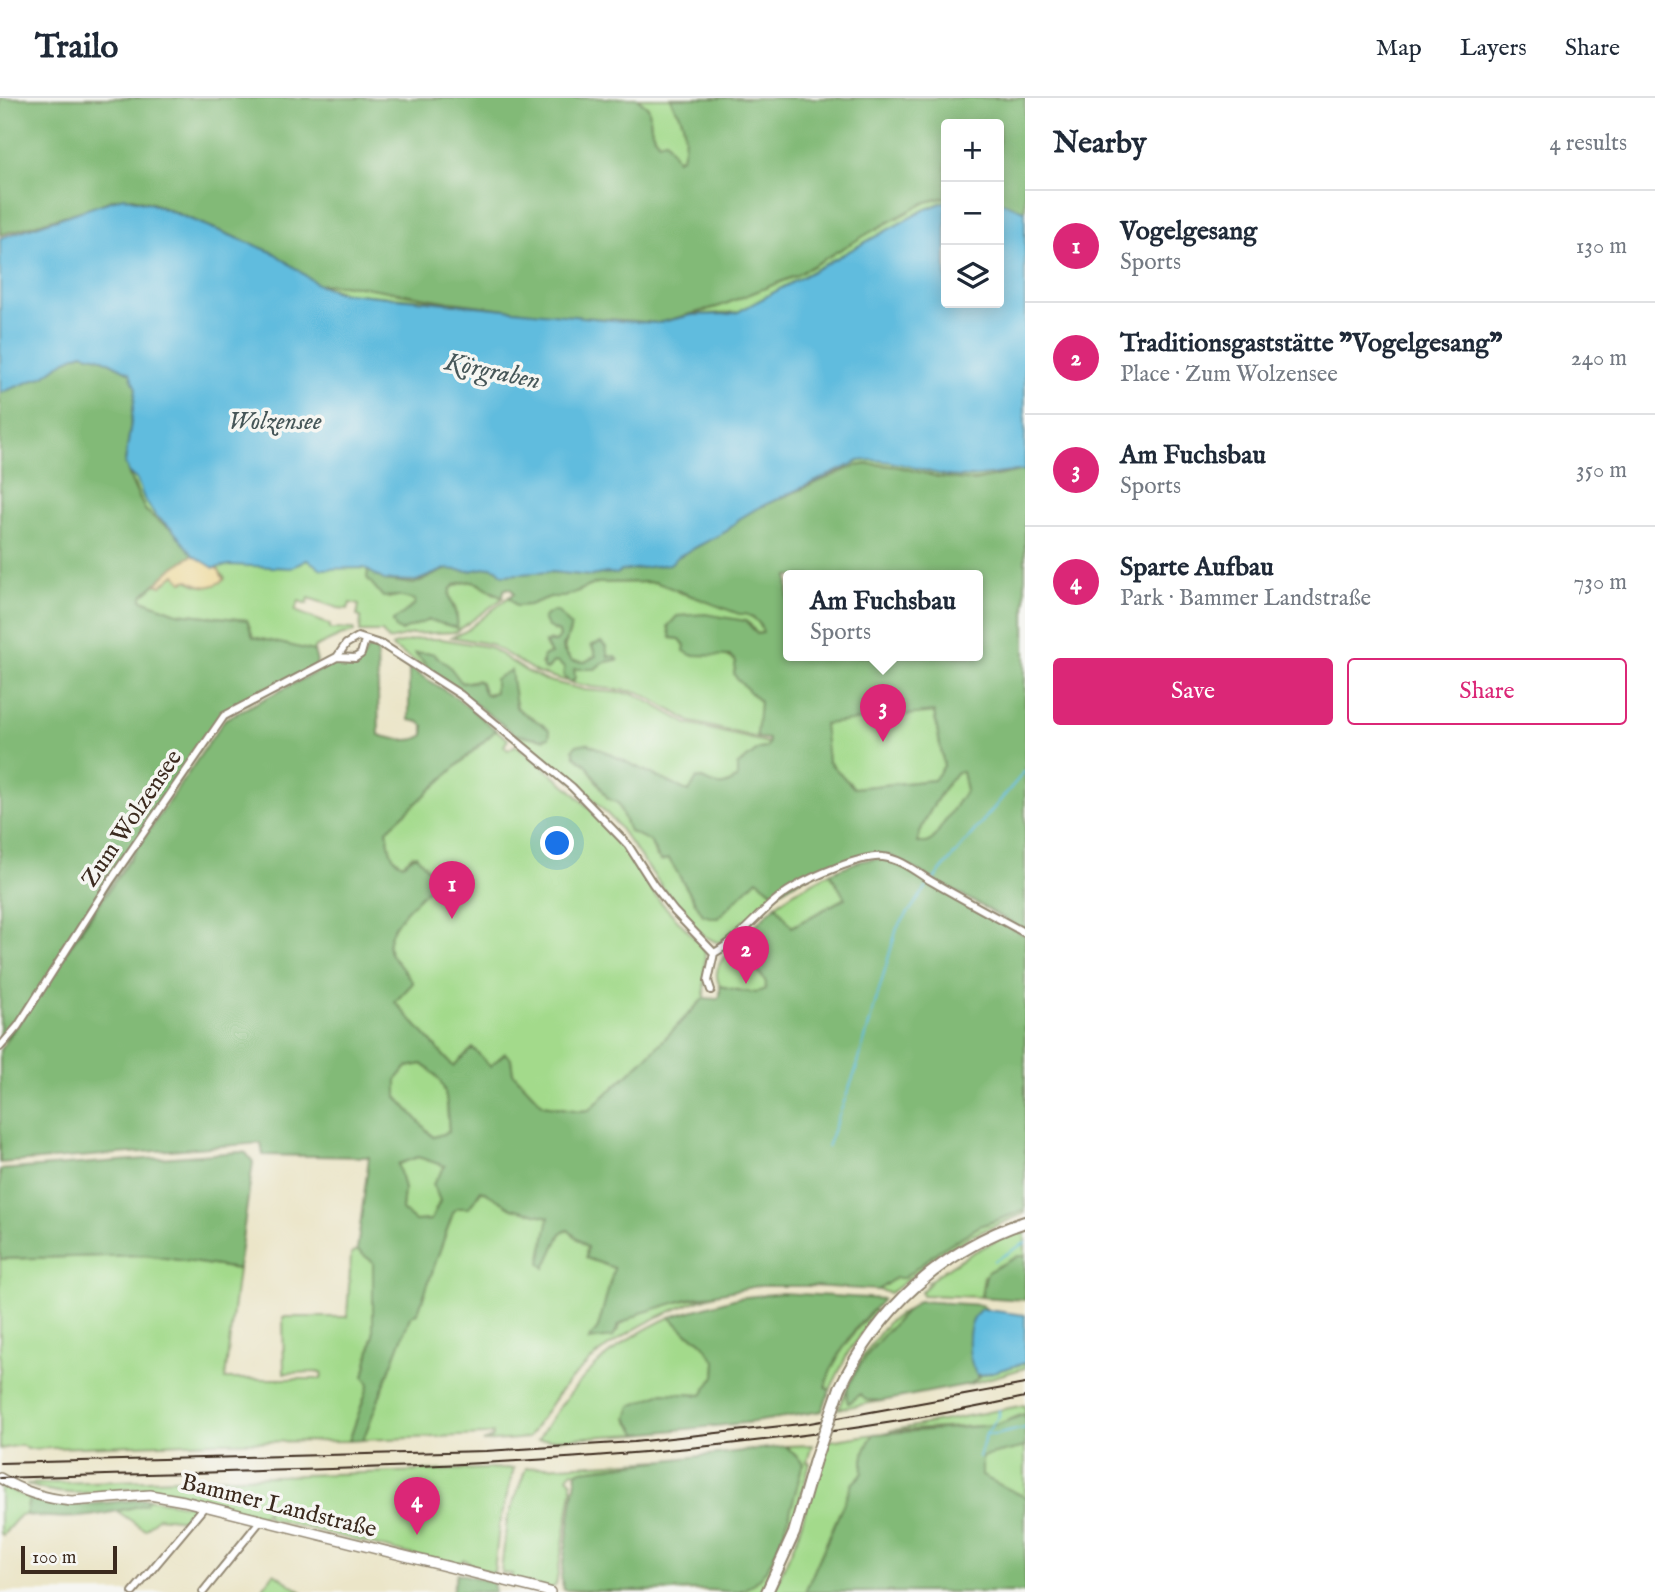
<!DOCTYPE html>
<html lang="en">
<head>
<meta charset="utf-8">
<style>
	body { margin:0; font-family:"IM FELL English",serif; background:#f2f2f3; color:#1f2937 }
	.controls { position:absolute; right:21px; top:21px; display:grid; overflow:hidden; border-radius:7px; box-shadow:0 4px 18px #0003 }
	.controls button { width:63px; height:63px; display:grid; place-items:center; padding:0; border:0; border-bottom:2px solid #e0e1e3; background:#fff; color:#1f2937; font:35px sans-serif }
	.scale { position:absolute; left:21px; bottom:18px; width:96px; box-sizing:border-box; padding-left:7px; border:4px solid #3b2a1e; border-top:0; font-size:19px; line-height:24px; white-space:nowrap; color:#3b2a1e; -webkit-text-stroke:5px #f6f6f2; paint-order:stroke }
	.you { position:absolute; left:558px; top:746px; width:24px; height:24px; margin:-18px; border:5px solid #fff; border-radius:50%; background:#1a73e8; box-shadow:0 0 0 10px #1a73e833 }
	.badge { display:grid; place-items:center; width:46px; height:46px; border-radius:50%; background:#db2777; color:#fff; font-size:23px; font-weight:700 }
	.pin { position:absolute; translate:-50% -58px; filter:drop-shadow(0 2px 4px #0008) }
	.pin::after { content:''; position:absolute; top:37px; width:24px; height:21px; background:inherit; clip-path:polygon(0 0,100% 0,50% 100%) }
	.popup { position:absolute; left:783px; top:472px; width:200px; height:91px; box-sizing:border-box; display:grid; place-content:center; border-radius:7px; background:#fff; filter:drop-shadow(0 2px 5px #0005); font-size:23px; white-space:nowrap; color:#747a83 }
	.popup b { font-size:26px; color:#1f2937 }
	.popup::after { content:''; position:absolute; left:50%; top:100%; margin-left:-14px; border:14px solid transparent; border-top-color:#fff }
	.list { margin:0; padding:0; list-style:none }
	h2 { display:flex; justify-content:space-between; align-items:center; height:91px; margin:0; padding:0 28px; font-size:30px }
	h2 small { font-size:23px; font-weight:400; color:#747a83 }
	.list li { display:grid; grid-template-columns:46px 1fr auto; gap:21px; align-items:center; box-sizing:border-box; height:112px; padding:0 28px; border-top:2px solid #e0e1e3 }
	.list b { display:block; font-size:26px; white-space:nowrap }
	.list p { margin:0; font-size:23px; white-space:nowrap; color:#747a83 }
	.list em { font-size:23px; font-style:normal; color:#747a83 }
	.actions { display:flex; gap:14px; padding:21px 28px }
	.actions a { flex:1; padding:16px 0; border:2px solid #db2777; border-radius:7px; text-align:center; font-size:24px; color:#db2777 }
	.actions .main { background:#db2777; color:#fff }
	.icon { flex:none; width:38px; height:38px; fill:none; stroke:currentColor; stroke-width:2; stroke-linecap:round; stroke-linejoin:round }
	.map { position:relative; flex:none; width:1025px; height:1494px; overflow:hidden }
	header { display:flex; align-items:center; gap:42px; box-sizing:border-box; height:98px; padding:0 35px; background:#fff; border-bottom:2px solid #e0e1e3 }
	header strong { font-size:33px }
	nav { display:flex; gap:38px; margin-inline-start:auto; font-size:24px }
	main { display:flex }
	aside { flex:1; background:#fff }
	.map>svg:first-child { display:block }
	.green { fill:#a3da8b; stroke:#6f8254; stroke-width:2 }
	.forest { fill:#82ba77; stroke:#5e724a; stroke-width:2; fill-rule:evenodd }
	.sand { fill:#eeda9e; stroke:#94825e; stroke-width:2 }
	.water { fill:#61bcde; stroke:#4e737e; stroke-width:2 }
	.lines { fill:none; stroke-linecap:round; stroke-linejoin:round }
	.stream { stroke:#61bcde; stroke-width:2 }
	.street-casing { stroke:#938873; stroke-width:10 }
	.secondary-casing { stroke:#938873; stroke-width:12 }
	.primary-casing { stroke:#938873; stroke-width:14 }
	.street { stroke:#fff; stroke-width:6 }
	.secondary { stroke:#fff; stroke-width:9 }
	.primary { stroke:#fff; stroke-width:10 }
	.rail { stroke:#3b2a1e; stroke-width:2 }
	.primary-bridge-casing { stroke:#938873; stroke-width:14; stroke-linecap:butt }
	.primary-bridge { stroke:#fff; stroke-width:10 }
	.labels { text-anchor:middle; stroke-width:7; stroke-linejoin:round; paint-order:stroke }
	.street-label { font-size:24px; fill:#3b2a1e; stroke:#f6f6f2 }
	.water-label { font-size:26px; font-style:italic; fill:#465658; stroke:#f6f6f2 }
</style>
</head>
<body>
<header>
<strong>Trailo</strong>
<nav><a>Map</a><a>Layers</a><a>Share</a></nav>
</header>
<main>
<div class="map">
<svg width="1025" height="1494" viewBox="0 0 1025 1494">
	<rect width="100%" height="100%" fill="#f6f6f2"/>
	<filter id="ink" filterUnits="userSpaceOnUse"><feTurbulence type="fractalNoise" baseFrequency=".0143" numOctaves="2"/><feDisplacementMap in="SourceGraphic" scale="14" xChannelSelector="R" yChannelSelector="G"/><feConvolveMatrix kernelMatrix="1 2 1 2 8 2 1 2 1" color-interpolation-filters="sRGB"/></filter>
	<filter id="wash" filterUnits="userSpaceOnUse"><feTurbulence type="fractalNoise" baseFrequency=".00686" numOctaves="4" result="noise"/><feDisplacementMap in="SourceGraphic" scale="28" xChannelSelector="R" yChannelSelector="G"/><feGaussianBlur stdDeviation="1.57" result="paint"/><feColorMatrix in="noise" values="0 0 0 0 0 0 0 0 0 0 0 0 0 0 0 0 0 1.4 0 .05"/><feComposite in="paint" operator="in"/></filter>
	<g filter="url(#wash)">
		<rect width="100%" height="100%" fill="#ebe5c8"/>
		<path class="green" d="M637,0h34c1,7 4,9 8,15 7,13 8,32 2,45l-6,1 -9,-19 -7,2c-11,-10 -7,-23 -11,-35z
			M946,99v4l-22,9 -186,102 -46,3 28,-9 75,-30 79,-46 52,-28z
			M317,186l42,2 92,16 -106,-9z
			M872,361l38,6 108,6c-28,8 -51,12 -80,6 -22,-5 -45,-14 -68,-13 -21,0 -41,14 -61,20l46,-22z
			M128,372c12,4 14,18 18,29l19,5 8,12 8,5 1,13 11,12 3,11 -23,-27 -15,-9 -13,-11z
			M277,459l159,16 11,-4 -30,15 -33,-4 4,18 10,-2 18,4 -2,5 -21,17 8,9 28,-12 28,9c0,-5 0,-13 -1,-18 -3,-9 -8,-10 -6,-21 26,-17 31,1 53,9l-47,34 -44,2 -23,6 -7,-8h-22l1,-15 -4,-1 2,-11 -9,-2 -2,6 -10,-1 -29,-10 -2,6 -8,-3 -4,10 35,14v4h24v3l-14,4 -26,12v3l-61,-14 -6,-17 -70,-7 -35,-13v-4l14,-12 5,2 14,-13c19,12 30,20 50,5l-9,-10 7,-8z
			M655,484l18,6 5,4 69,21 9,6 8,13 -7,2 -7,-10 -8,-4 -71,18 9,1 11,16h34l11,6 -2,13 3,5 23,23 -2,36 -67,-16 -52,-30 -47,-5 -20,-4 3,-6 -1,-8h21l7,-6 15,-3 -25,-13 4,9 -11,6 -13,-1c-12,-14 -7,-14 -2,-30l-17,-1 6,2 1,5 -4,5 -7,-2 -4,4 6,10 -7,4 -3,6 6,6 6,-8 6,1 5,5v9l6,5 -32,-9 -48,-29 -38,-7 14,-6 43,-34 7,9 13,-1 21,-8h14l33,-14z
			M418,541h23l48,8 37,24 19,9 40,10 50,4 53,30 81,19 -3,5 -7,1 -22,17v12c-16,12 -20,7 -37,0l-11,14 -102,-49 -12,13 12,9 9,16 22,22 11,28 21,9 6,17 13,2 34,56 15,2 39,-38 19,15 -49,48h-11l-12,-6 -25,-26 -64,-88 -25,-26 -75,-62 29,5 -10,-21c-17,-8 -18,-7 -20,-27l-18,-5 -1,6 -10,2 -4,-12 -5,-2 -14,3c-17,-14 -19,-33 -47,-30l19,20 -42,-26 1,-2z
			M934,614l10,54 -9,14 -81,8 -26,-27 -5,-38z
			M496,632l12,9 -4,7 4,4 8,-5 6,5 48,39 37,37 25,31 24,40 47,50 2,6 -1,45 -54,56 -61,56 -9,1 -37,-6 -30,-32 -2,-14 -21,7h-37l-58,-64 18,-19 -23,-30c-10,-23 31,-57 45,-71l1,-4 -23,-23 -10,9c-14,-4 -14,-21 -16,-34z
			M957,674h5l4,18 -33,49 -6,4 -10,1c4,-22 25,-55 40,-72z
			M830,775l15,25 -53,29 -16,-22 18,-13z
			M737,845l29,39v7c-14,7 -31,0 -46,-3 -10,-17 5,-31 17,-43z
			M422,966c29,19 24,37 27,68l-16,6 -36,-41v-18l10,-12z
			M418,1059l27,9 -5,35 -9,19 -16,1 -13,-11 2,-21 -6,-25z
			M483,1091l29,19 37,9 -4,50 16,-34 7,-3 19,17 -1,11 29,10 -17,60 -8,12 27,-8c7,-24 76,-33 99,-37 -61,18 -117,49 -158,99 -11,14 -20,31 -30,44l-45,4 9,-4 1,-5 -8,2 -122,5 47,-123 8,-5 35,-99 3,-5h13z
			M1025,1112v3l-56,24 -25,15 -54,41 -12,-3 17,-12h9l34,-27 42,-25z
			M1025,1131v27h-3l-38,20 -3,21 -59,-2 -1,-3 9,-9 -2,-1c30,-23 61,-40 97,-53z
			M357,1152l16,12v75l-9,40 5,7 -20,57 -134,1 -188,7 -6,-4 -21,4v-190l145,-4 93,14 -13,110h96l1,-7 -38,1 -1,-56h64l4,-63z
			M873,1213h4l-29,42 -18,37 -4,-2c-2,-18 34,-65 47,-77z
			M905,1213l-35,41 -20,50 10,-8 6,6 16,1 -44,8 22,-49 28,-38c7,-3 10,-9 17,-11z
			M670,1219l16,16 14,7 16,22 -1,14 -13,19 -40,-2 -35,25 11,16 -100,6c34,-57 70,-95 132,-123z
			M1025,1265v5l-55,16 12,-9z
			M1025,1307v9c-11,2 -18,9 -29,11l-107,6z
			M874,1336c-9,13 -12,23 -11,39l-11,11 -47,108h-32l24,-54 17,-56 5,-4 2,-19 8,-18z
			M812,1347l-5,17 3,1 -17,60 -28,63 -4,6h-28c43,-6 60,-94 70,-129l-17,-17z
			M1025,1349v50l-43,-20v-20z
			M662,1362l-80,10 -5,2 -4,-1 -6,6 5,5v9l-16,94 -5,4 -42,-10 4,-5 -12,-1 6,-53 19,-52z
			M514,1370l-15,58 -5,47 -25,-6v-5l-6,-2 -6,6 -190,-48v-7l-6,6 -70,-19v-2c-14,-4 -28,-7 -43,-8 -47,0 -74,14 -122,-4z
			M0,1387l29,14 -3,16h-6l-17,20 -3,-2z
			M148,1401l45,7 3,4 -11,10 -27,-3 -13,13 -28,-19 29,-7z
			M274,1475l28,19h-42z"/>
		<path class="forest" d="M0,0h637l11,9c4,12 0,25 11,35l7,-2 11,20 5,-3c4,-13 4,-31 -3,-44 -4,-6 -7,-8 -8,-15h354v113l-26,-10v-77h-53v73l-20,5 -52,28 -79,46 -75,30 -62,17 -112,-9 -95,-12 -92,-16 -42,-2 -43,-31 -122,-50 -20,-5 -18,1 -20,8 -94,28z
			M82,255l17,4 31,16 6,16 -11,74 7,20 13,27 13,11 15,9 20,25 -19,12 -32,29v4l35,13 70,7 6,17 61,14 3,11 -2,4 -94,50 -204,308 -17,20v-651l44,-17 22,-16z
			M871,366l28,3 39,10 36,4 51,-11v460l-134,-74c-33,-8 -87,20 -115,38l-19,-15 -39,39h-5l-10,-3 -34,-56 -9,2 -10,-20 -21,-10 -11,-28 -10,-4 -21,-34 -12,-9 -2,-7 4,-4 10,-2 102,49 8,-14c19,4 22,14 40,0v-12l22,-17 7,-1 3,-5 -1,-4 -10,-1 -1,-3 3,-33 -23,-23 -3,-5 2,-13 -6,-5 -39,-1 -7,-4 1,-6 -5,-6 -9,-1 -3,-12 9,-10 28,-2 41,7 11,13 6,-1c-2,-11 -12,-20 -24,-19l-84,-32 -58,1 -33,14h-14l-21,8 -13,1 -7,-9 5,-3 -2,-4 -4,-2 -4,2 -1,6c-11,-2 -18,-12 -30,-14 -5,-1 -11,0 -16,2 -19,9 4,26 0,44l-28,-8 -28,11 -5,-2 -3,-8 21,-16 1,-5 -17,-4 -15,1 -16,-19 1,-8 16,10 30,4 33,-15 22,2 22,-4 6,2 6,6 48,-3 40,4 16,-3 10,1 4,-3 53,-12 53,-28 12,-12 17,-10 99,-43zM788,478h190v80h-190zM934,614l10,54 -10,14 -80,8 -26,-27 -4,-37zM957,674h5l4,18 -33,49 -6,4h-10c4,-21 25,-54 40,-71z
			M554,513h3l14,15 -5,16 -3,4 1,6 8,9 13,1 11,-6 -4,-11 9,-3 5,5 2,10 7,-1 3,3 -16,4 -7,6h-21l1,8 -3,6 -8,-6v-9l-5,-5 -6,-1 -6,8 -4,-1v-13l8,-2 -6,-12h11l4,-5 -1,-5 -11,-5 -5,-8 3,-4z
			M372,550l5,1 2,86c14,4 32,9 45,0v-9l-5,-4 -10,-2v-52l48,30 39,32 -109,100c2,13 2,30 16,34l13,-9 20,23v4c-15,14 -56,48 -46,71l23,30 -18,19 58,64 20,-18 17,18 15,-13 6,6 2,14 30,32 37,6 9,-1 61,-56 54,-56 13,1 3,-3v-10c15,3 32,10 45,3l1,-7 -29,-39 39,-38 16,22 53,-29 -15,-25c19,-8 39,-18 59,-13l136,76v274l-45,16 -42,25 -34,27h-9l-17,12 -67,-4h-53l-70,13 -47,14 -22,12 -6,12 -24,3 9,-12 16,-60 -28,-10 1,-11 -19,-17 -7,3 -16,35 -5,-5 9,-46 -37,-9 -31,-18 -12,18h-12l-4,5 -35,99 -8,5 -47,123 -14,1 20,-57 -5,-7 9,-40v-75l-16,-12 12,-93 -106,-2 -2,-12 -261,20v-113l225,-331 107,-55 29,-3 7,-12zM422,966c29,19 24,37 27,68l-16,5 -36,-40v-18l10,-12zM418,1059l27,9 -12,18 7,17 -9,19 -16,1 -13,-11 2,-21 -6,-25z
			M415,555h17l17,13 13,17 17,-2 6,13 4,1 6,-3v-13l16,-9 5,37c9,10 24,13 34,24l-1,6 -6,2 -28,-5 -81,-61z
			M240,1054l6,1 7,9 -15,107 -93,-14 -145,4v-89z
			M1018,1158h7v44l-44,-3 6,-25z
			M782,1195l101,6c-7,9 -16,16 -23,24 -9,12 -35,51 -34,65l4,2 -8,21 -68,11 -116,12 -11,-16 4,-12 31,-13 40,2 13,-19 1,-14 -16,-22 -14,-7 -16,-16 67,-19z
			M918,1203l63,4 7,5 -7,-1c-18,19 -13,46 -3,67l4,-1 -12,9 -88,17 -16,-1 -6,-6 -12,9c-11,-23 52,-88 70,-102z
			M1025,1316v33l-43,10v19l43,21v95h-220l47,-108 11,-11c-1,-16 1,-25 11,-39l122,-9z
			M786,1348l17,17c-10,35 -20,94 -48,119 -5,5 -12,8 -19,10 -10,0 -21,-2 -32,-2 -46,1 -95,2 -140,0l-3,-12 16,-106 5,-2z
			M29,1401l52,6 67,-6 -2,5c-45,12 -72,17 -120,11z
			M457,1475l36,9 2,10h-43z"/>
		<path class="sand" d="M193,457l26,15 5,10c-14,9 -21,8 -35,0l-7,2 -7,-8 -14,12 -5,-2 18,-17z"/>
		<path class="water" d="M123,99l29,7 122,49 43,31 20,8 284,29 37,2 34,-8 37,-1 9,-2 186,-102 22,-9v102h53v-102l26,10v259c-24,3 -52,9 -76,6 -32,-5 -56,-19 -90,-15l-103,48 -17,10 -12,12 -48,25 -9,8 -49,7 -4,3 -10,-1 -16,3 -40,-4 -48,3 -6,-6 -6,-2 -22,4 -23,-2 -30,12 -32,-1 -20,-12 -42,1 -15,-9 -16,8 -61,-3 -16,3 -21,-13 -20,-25 -18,-15 -11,-16 -7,-19 -8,-7 -4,-10 11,-74 -6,-16 -31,-16 -17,-4 -16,7 -22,16 -44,17v-155z
			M981,1211l44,6v48l-43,12 -6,-1c-9,-17 -12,-51 5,-65z"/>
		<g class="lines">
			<path class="stream" d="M934,781l91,-108
				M827,1049l29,-77 41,-142 30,-41
				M994,1163l31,-18
				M986,1336l9,1 30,-7
				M979,1359l7,-23 13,-18v-6"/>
		</g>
	</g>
	<g filter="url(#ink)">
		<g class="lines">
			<defs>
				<path id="street" d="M337,559l18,1 6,-4 4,-14
					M714,855c30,-16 49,-48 79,-65 18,-11 70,-34 90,-31 18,2 33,15 48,24 31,18 63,35 94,52
					M0,949l18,-21 93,-146 113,-164 113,-59 9,-13 12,-7 25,8 78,50 111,92 56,58 25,39 21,27 40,42 -6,28 3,9
					M133,1494l72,-86
					M203,1494l58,-72"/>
				<path id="secondary" d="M0,1380c23,14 46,21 72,23l78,-6 34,6 366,91"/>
				<path id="primary" d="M840,1290c38,-79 102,-138 185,-166
					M767,1494l27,-59 21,-73"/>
			</defs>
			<use href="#street" class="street-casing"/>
			<use href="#secondary" class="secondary-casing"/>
			<use href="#primary" class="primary-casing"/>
			<use href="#street" class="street"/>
			<use href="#secondary" class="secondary"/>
			<use href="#primary" class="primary"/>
			<path class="rail" d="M0,1365l486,-12 148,-9 176,-19 215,-39
				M0,1380c344,-11 687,-7 1025,-81"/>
			<defs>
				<path id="primary-bridge" d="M815,1362l25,-72"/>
			</defs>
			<use href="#primary-bridge" class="primary-bridge-casing"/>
			<use href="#primary-bridge" class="primary-bridge"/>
		</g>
	</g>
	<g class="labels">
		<g class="street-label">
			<text transform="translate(131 720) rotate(-56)" y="8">Zum Wolzensee</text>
			<text transform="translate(279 1407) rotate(14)" y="8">Bammer Landstraße</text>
		</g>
		<g class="water-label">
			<text transform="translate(493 272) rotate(12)" y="9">Körgraben</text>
			<text x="275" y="331">Wolzensee</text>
		</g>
	</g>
</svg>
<div class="controls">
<button>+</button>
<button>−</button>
<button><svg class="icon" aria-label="layers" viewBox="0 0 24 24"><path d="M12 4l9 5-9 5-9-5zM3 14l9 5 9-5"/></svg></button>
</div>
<div class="scale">100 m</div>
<div class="you"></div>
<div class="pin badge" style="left:452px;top:821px">1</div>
<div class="pin badge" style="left:746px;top:886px">2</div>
<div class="pin badge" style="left:883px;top:644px">3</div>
<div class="popup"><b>Am Fuchsbau</b>Sports</div>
<div class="pin badge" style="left:417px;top:1437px">4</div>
</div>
<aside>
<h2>Nearby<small>4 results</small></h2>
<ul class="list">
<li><span class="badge">1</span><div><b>Vogelgesang</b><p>Sports</p></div><em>130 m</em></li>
<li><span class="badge">2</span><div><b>Traditionsgaststätte &quot;Vogelgesang&quot;</b><p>Place · Zum Wolzensee</p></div><em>240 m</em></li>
<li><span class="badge">3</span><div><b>Am Fuchsbau</b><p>Sports</p></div><em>350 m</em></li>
<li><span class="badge">4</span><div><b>Sparte Aufbau</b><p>Park · Bammer Landstraße</p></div><em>730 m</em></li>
</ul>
<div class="actions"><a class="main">Save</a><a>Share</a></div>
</aside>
</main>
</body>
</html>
